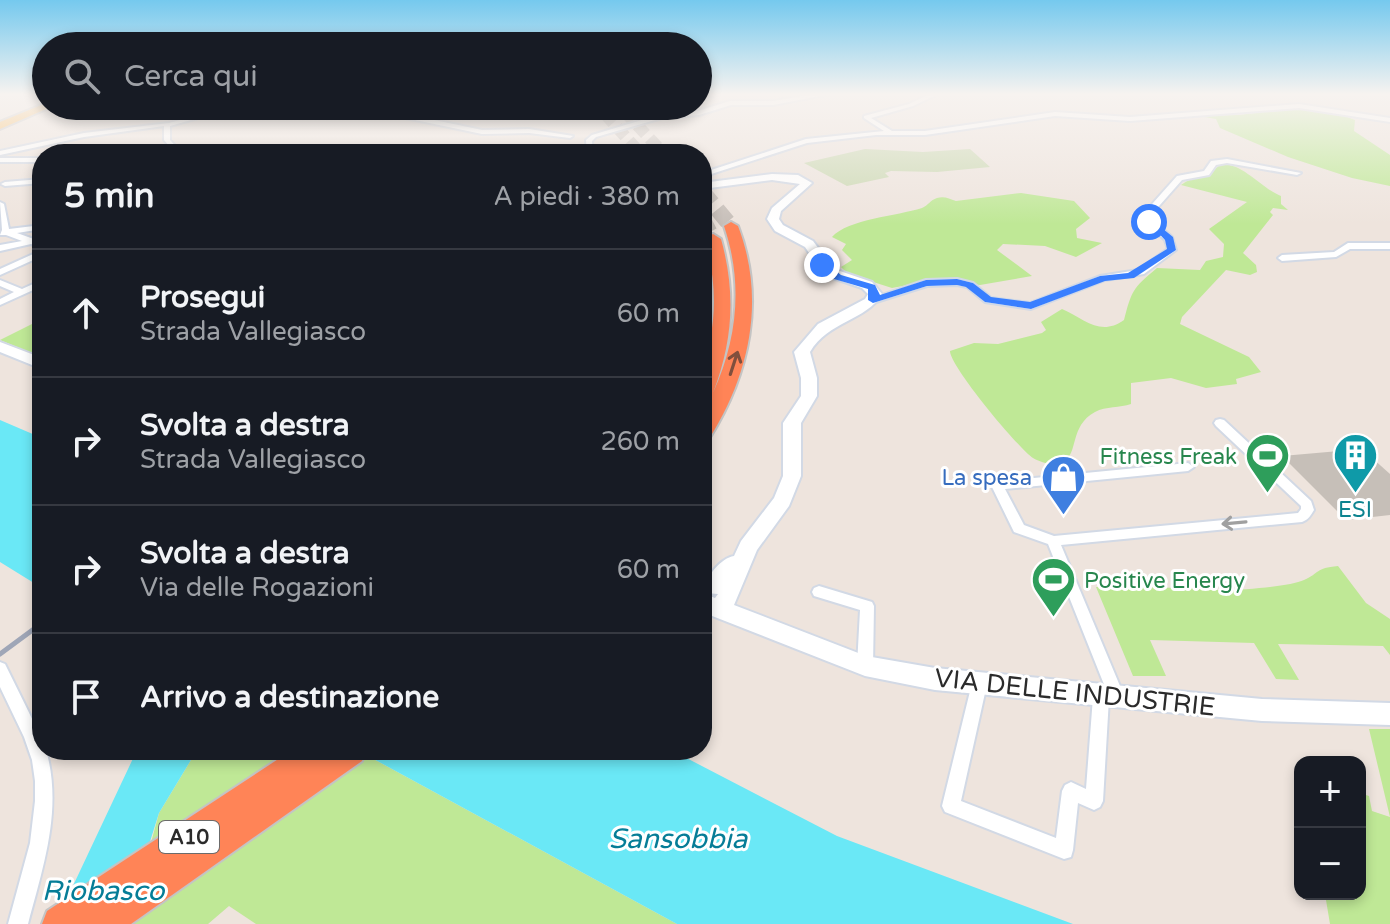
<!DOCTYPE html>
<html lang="it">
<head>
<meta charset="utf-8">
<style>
	body { margin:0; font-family:"Varela Round",sans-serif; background:#242831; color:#f1f3f6 }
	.controls { position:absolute; right:24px; bottom:24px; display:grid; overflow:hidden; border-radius:16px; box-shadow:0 4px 12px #0003 }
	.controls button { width:72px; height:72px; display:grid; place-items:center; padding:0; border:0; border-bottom:2px solid #363941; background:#171b24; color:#f1f3f6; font:40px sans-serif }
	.stop { position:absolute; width:24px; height:24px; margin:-18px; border:6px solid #397fff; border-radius:50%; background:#fff }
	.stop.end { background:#397fff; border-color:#fff; box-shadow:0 2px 8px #0008 }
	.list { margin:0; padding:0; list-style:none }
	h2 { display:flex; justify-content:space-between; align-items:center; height:104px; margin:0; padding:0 32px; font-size:34px }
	h2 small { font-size:26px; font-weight:400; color:#9ea1a6 }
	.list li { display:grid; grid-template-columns:52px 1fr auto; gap:24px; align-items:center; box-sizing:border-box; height:128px; padding:0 32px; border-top:2px solid #363941 }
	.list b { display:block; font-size:30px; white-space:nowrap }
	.list p { margin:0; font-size:26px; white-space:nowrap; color:#9ea1a6 }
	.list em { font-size:26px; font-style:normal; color:#9ea1a6 }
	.icon { flex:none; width:44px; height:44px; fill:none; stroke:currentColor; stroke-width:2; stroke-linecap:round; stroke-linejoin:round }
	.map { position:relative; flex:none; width:1390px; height:924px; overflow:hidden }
	.search { position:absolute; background:#171b24; box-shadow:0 4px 12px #0003; left:32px; top:32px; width:680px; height:88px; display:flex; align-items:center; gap:20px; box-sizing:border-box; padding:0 28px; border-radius:44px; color:#9ea1a6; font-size:30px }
	.panel { position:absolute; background:#171b24; box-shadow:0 4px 12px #0003; left:32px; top:144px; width:680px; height:616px; border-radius:32px }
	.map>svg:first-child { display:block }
	.green { fill:#bfe896 }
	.cemetery { fill:#ccd9b3 }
	.water { fill:#6ae8f6 }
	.building { fill:#c6bfb8 }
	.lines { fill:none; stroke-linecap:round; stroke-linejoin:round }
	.highway-tunnel-far1 { stroke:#c7bfb9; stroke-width:12; stroke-dasharray:12 6; stroke-linecap:butt }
	.highway-tunnel { stroke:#c7bfb9; stroke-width:16; stroke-dasharray:16 8; stroke-linecap:butt }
	.street-casing { stroke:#d2d9e5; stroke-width:4 }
	.secondary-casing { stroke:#d2d9e5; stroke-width:4 }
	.primary-casing { stroke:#c4c4c4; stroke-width:4 }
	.highway-casing { stroke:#c4c4c4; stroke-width:4 }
	.street { fill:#fff; fill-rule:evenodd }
	.secondary { fill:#fff; fill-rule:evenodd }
	.primary { fill:#f9b857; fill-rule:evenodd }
	.highway { fill:#ff8457; fill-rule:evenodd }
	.rail { stroke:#9fa6b7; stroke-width:5 }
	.oneway { stroke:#804f3d }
	.oneway2 { stroke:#a0a0a0 }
	.route { fill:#397fff }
	.labels { text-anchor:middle; stroke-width:6; stroke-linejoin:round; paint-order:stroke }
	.shield { fill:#fff; stroke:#6b6b6b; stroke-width:2 }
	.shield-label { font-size:20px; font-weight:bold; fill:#2b2b2b }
	.leisure-label { font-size:22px; fill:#27864d; stroke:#fff; text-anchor:end }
	.shop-label { font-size:22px; fill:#366cbe; stroke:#fff; text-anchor:end }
	.culture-label { font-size:22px; fill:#0d838f; stroke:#fff }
	.near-street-label { font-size:26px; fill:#2b2b2b; stroke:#fff }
	.near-water-label { font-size:28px; font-style:italic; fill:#067d97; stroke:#fff }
</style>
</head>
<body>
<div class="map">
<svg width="1390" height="924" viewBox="0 0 1390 924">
	<rect width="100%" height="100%" fill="#eee4dd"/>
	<path class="green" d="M1296,108l33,2 26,10 -1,11 36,24v31l-38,-8 -64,-21 -68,-29 -4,-9 -17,-3 40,-1z
		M1221,164c22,-1 40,24 60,32v8l7,6 -15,-2 -3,4 3,3 -30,38 13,12 1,7 -7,3 -24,-5 -44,47 -2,7 69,33 12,15 -25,7 1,5 -31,4 -35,-10 -40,5v21c-11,4 -25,2 -36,8 -26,14 -16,42 -32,50 -8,4 -22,1 -30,-4 -16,-11 -83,-92 -83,-107l24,-8 24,1 44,-11 4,-3 -5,-8 21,-13c23,10 38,28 62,11 8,-30 8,-31 33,-52l43,2 6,-9 17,-4 1,-13 -15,-15 38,-27 -66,-17c13,-10 28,-9 40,-21z
		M1021,193l53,8 16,17 -14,11 1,9 25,5 -26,14 -31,-11 -42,-2 -6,6 35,26 -52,9 -45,-5 -43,8 -44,-14 -7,-7 11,-7 -10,-10 4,-6 -14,-7c16,-18 65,-21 90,-29 7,-3 8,-8 15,-10 8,-2 12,1 19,3z
		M42,319l-1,38 -41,-17z
		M1338,566l28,37 24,16v36l-7,-9 -105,-2 21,36 -23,-1 -22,-36 -104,-3 16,36h-33l-37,-89 100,1c18,5 90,0 108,-8 16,-7 11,-12 34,-14z
		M1369,729h21v195h-60l-5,-30h35v-101l9,3 3,15 18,6z
		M197,750h160l320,174h-421l-27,-18 -21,18h-79l30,-111z"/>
	<path class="cemetery" d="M865,149l58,3 47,-3 20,18 -53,5 -46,-1 -6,2 4,4 -42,9 -43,-23z"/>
	<path class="water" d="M0,420l42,18v150l-42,-26z
		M137,750h60l-38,63 -35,111h-69z
		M357,750h314l166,86 236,88h-396z"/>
	<path class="building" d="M1362,449l28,25v41l-44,5 -64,-64z"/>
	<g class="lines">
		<path class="highway-tunnel-far1" d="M625,112l39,42
			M605,114l36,40"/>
		<path class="highway-tunnel" d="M702,191l29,35
			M702,218l11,21"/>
		<defs>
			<path id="street" d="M715,94l-1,1 -16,4v-4z
				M815,94h15l-57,11h-42l-32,10 -37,3 -66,19 -4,4 1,13h-6l-1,-14 6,-5 50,-15 -2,-2c5,-9 17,-12 27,-12l-19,9 -2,4 15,-5 37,-3 32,-10h43z
				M930,94h8l-25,12 -42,12 21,13h33l130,-19 75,5 169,-13 91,14v4l-91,-14 -169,13 -75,-5 -130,19h-49l-69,8 -105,34v-4l104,-34 78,-8 -20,-13v-2l45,-12z
				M230,106h10l-70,20v14l13,14h-7l-12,-14v-14l-80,11 -84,18v-4l84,-18 85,-10z
				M315,106h21l60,6 86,18 47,-1 44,7 -3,2 -41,-5 -47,1 -86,-18z
				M0,158h42v4h-42z
				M1227,159l74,14 -4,2 -70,-12 -11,2 -7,10 -27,5 -30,34 1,7 19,16 4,13 -32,24 -39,6 -74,29 -46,-7 -18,-15 -10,-2 -30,1 -54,17 -5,-3 58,-20 31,-1 16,4 18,15 39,5 70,-27 38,-6 30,-21 -3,-9 -20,-18v-10l32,-36 27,-5 7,-10z
				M42,179v4l-37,3 -4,-2 4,-2z
				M0,202l4,2 5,25 33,-4v4l-25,4 25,9v6l-11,-4 -31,7v-6l22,-4 -16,-6h-6l2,-5z
				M1348,243h42v6h-40l-14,8 -54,4 -4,-3 4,-3 52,-3z
				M42,250v6l-42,19v-6z
				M0,280l22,9 20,-9v6l-42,19v-6l14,-7 -14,-6z
				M1220,419l4,1 87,81 3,9c-3,5 -6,10 -12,12l-241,23 64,153 -2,5 -6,2 -6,-2 -2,-5 -6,103 -3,6 -6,3 -16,-7 -5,47 -2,7 -7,2 -119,-47 -3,-6 31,-127 6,-2 6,2 2,5 -26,117 95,37 6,-47 3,-6 6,-3 15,7 7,-92 2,-5 6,-2 6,2 -59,-148 -34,-12 -23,-47 2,-3 195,-19 6,4 -6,4 -183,18 19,36 30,11 244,-23 3,-4v-3l-85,-80 -2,-3 2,-3z
				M819,586l53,16 2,4 -1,60 -3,5 -5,2 -5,-2 -3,-5 3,-56 -46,-14 -2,-4 2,-4z
				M0,662l5,2 33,67 4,9v10h4c17,59 -3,117 -18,174h-20l22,-81 5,-42v-20l-3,-21 -8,-23 -24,-50z"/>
			<path id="secondary" d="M772,174l26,1 14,8 -31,28 -2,8 4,6 30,16 21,28 38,13 10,12c-16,27 -54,27 -72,58l7,26v18l-16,27v53l-12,30 -32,44 -23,55 132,51 69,12 327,31 128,4v22l-128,-4 -327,-31 -70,-14 -163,-64v-19l13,5 3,-4 -12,-1 -4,-6c7,-12 19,-29 32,-31l7,-15 33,-43 9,-22v-53l18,-27v-18l-7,-26 24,-28 47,-25 3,-5 -6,-6 -38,-13 -19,-28 -30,-16 -8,-12 5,-11 28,-24 -28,-4 -70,9v-6z
				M0,342l42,16v11l-42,-17z"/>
			<path id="primary" d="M46,103l7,3 -53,23v-7z"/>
			<path id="highway" d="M593,106h12l6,8 -10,2z
				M615,106h12l4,6 -10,2z
				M731,222l7,4c28,73 12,148 -29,213l-7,2v-26l9,-19 -9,5c0,-30 8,-51 11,-81 3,-27 -1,-54 -8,-81l8,-5 8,5c15,54 12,102 -8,154 25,-55 30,-111 11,-167z
				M292,750h74l-4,11 -231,163h-89l5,-13z"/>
		</defs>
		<use href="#street" class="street-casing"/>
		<use href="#secondary" class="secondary-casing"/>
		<use href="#primary" class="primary-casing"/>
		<use href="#highway" class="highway-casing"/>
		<use href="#street" class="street"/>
		<use href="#secondary" class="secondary"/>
		<use href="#primary" class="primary"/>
		<use href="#highway" class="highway"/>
		<path class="rail" d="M0,654l42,-31"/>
	</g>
	<defs><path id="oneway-shaft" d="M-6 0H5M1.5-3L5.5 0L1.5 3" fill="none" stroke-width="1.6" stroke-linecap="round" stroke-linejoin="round" transform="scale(2)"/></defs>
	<use class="oneway" href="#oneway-shaft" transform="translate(734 363) rotate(-72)"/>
	<use class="oneway2" href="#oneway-shaft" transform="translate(1234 523) rotate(175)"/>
	<linearGradient id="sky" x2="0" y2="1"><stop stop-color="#75c9ee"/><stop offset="0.42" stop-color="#f7f3f0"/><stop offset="1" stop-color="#f7f3f0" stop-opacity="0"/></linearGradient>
	<rect width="1390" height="224" fill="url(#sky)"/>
	<path class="route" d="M1146,220h6l21,17 3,13 -42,28 -29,3 -74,28 -46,-7 -19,-15 -9,-2 -30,1 -54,17 -5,-3v-11l-34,-10 -17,-14 9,-2 15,12 34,10 5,10 46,-15 31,-1 16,4 18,14 39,5 70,-26 28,-3 39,-24 -2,-9z"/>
	<defs>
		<symbol id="stadium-pin" viewBox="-11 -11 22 30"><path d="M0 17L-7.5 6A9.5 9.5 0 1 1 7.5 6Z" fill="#2e9e5b" stroke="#fff"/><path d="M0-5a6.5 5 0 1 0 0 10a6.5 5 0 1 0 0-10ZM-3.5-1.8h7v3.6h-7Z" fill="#fff"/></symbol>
		<symbol id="building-pin" viewBox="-11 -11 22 30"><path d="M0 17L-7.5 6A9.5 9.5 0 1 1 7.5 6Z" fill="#0f9aa8" stroke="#fff"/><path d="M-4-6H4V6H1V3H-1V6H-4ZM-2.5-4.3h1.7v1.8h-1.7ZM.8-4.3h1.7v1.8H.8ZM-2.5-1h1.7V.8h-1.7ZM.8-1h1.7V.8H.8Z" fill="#fff"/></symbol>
		<symbol id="shop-pin" viewBox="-11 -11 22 30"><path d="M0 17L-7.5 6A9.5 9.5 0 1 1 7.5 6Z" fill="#3f7fe0" stroke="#fff"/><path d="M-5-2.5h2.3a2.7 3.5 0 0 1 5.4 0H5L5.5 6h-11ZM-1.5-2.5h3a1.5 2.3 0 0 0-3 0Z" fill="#fff"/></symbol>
	</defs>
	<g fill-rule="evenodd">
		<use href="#stadium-pin" x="1242" y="430" width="51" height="69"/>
		<use href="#building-pin" x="1330" y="430" width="51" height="69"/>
		<use href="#shop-pin" x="1038" y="452" width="51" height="69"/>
		<use href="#stadium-pin" x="1028" y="554" width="51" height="69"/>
	</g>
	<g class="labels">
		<rect class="shield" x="159" y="821" width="60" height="32" rx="6"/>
		<g class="shield-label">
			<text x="189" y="844">A10</text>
		</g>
		<g class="leisure-label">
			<text x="1237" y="464">Fitness Freak</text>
			<text x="1084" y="588" text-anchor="start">Positive Energy</text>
		</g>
		<g class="shop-label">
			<text x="1032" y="485">La spesa</text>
		</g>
		<g class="culture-label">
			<text x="1355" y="517">ESI</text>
		</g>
		<g class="near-street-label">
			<text transform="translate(1075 692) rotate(6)" y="9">VIA DELLE INDUSTRIE</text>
		</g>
		<g class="near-water-label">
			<text x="678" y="848">Sansobbia</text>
			<text x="103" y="900">Riobasco</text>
		</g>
	</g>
</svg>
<div class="controls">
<button>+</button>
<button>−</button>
</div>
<div class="stop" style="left:1149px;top:222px"></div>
<div class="stop end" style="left:822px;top:265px"></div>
<div class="search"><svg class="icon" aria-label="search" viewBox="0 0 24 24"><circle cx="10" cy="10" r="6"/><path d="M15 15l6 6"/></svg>Cerca qui</div>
<section class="panel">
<h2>5 min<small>A piedi · 380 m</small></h2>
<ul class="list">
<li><svg class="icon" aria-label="ahead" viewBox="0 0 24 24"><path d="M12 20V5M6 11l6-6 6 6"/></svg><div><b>Prosegui</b><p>Strada Vallegiasco</p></div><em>60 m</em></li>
<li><svg class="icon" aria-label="right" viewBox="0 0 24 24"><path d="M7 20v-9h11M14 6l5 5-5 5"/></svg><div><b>Svolta a destra</b><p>Strada Vallegiasco</p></div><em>260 m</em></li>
<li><svg class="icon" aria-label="right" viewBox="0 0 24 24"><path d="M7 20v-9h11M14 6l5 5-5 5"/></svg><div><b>Svolta a destra</b><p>Via delle Rogazioni</p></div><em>60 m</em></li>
<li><svg class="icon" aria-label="arrive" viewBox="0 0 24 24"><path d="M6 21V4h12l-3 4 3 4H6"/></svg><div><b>Arrivo a destinazione</b></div></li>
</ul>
</section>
</div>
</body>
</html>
